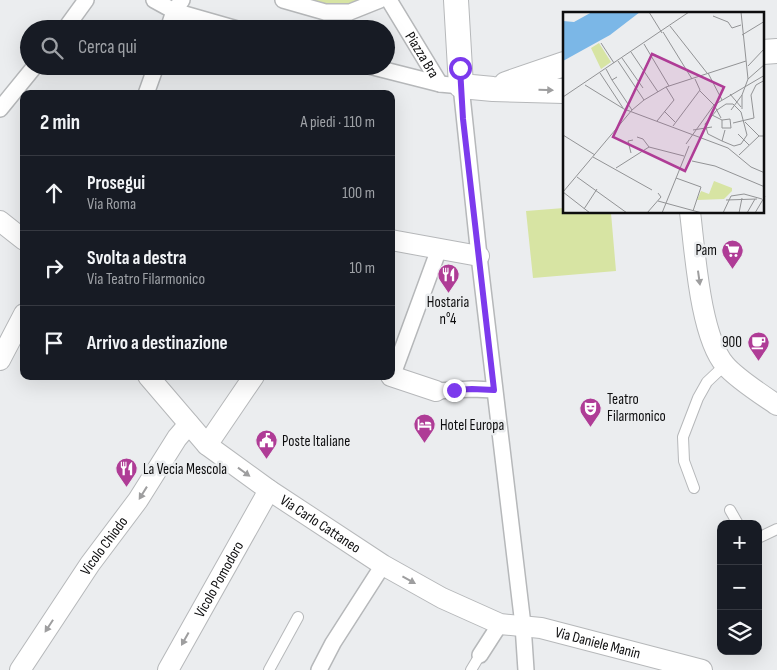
<!DOCTYPE html>
<html lang="it">
<head>
<meta charset="utf-8">
<style>
	body { margin:0; font-family:"Sofia Sans Condensed",sans-serif; background:#20242c; color:#f1f3f6 }
	.controls { position:absolute; right:15px; bottom:15px; display:grid; overflow:hidden; border-radius:10px; box-shadow:0 5px 20px #0002 }
	.controls button { width:45px; height:45px; display:grid; place-items:center; padding:0; border:0; border-bottom:1px solid #363941; background:#171b24; color:#f1f3f6; font:25px sans-serif }
	.stop { position:absolute; width:15px; height:15px; margin:-11px; border:4px solid #7c3aed; border-radius:50%; background:#fff }
	.stop.end { background:#7c3aed; border-color:#fff; box-shadow:0 1px 5px #0008 }
	.list { margin:0; padding:0; list-style:none }
	h2 { display:flex; justify-content:space-between; align-items:center; height:65px; margin:0; padding:0 20px; font-size:21px }
	h2 small { font-size:16px; font-weight:400; color:#9ea1a6 }
	.list li { display:grid; grid-template-columns:32px 1fr auto; gap:15px; align-items:center; box-sizing:border-box; height:75px; padding:0 20px; border-top:1px solid #363941 }
	.list b { display:block; font-size:19px; white-space:nowrap }
	.list p { margin:0; font-size:16px; white-space:nowrap; color:#9ea1a6 }
	.list em { font-size:16px; font-style:normal; color:#9ea1a6 }
	.icon { flex:none; width:28px; height:28px; fill:none; stroke:currentColor; stroke-width:2; stroke-linecap:round; stroke-linejoin:round }
	.map { position:relative; flex:none; width:777px; height:670px; overflow:hidden }
	.search { position:absolute; background:#171b24; box-shadow:0 5px 20px #0002; left:20px; top:20px; width:375px; height:55px; display:flex; align-items:center; gap:12px; box-sizing:border-box; padding:0 18px; border-radius:28px; color:#9ea1a6; font-size:19px }
	.panel { position:absolute; background:#171b24; box-shadow:0 5px 20px #0002; left:20px; top:90px; width:375px; height:290px; border-radius:10px }
	.map>svg:first-child { display:block }
	.green { fill:#d7e4a3 }
	.lines { fill:none; stroke-linecap:round; stroke-linejoin:round }
	.service-casing { stroke:#b6b8ba; stroke-width:12 }
	.pedestrian-casing { stroke:#b6b8ba; stroke-width:18 }
	.minor-casing { stroke:#b6b8ba; stroke-width:22 }
	.tertiary-casing { stroke:#b6b8ba; stroke-width:26 }
	.service { stroke:#fff; stroke-width:10 }
	.pedestrian { stroke:#fff; stroke-width:15 }
	.minor { stroke:#fff; stroke-width:20 }
	.tertiary { stroke:#fff; stroke-width:24 }
	.oneway { fill:#9e9e9f }
	.route { stroke:#7c3aed; stroke-width:6 }
	.labels { text-anchor:middle; stroke-width:5; stroke-linejoin:round; paint-order:stroke }
	.street-label { font-size:15px; fill:#0d0d0e; stroke:#ebedef }
	.poi-label { font-size:15px; fill:#0d0d0e; stroke:#ebedef; text-anchor:start }
	.inset-road { fill:none; stroke:#929395; stroke-width:1 }
	.view { fill:#af3c96; fill-opacity:0.15; stroke:#af3c96; stroke-width:2.5 }
	.inset-edge { fill:none; stroke:#0d0d0e; stroke-width:2.5 }
</style>
</head>
<body>
<div class="map">
<svg width="777" height="670" viewBox="0 0 777 670">
	<rect width="100%" height="100%" fill="#ebedef"/>
	<path class="green" d="M304,0h69l-42,8z
		M564,208v4l47,1 5,58 -83,7 -7,-67z"/>
	<g class="lines">
		<defs>
			<path id="service" d="M694,488l-10,-27 -1,-24 15,-39 9,-16 18,-17
				M730,510l8,14
				M758,538l19,-9
				M269,670l29,-53
				M471,670l9,-15"/>
			<g id="pedestrian">
				<path d="M154,0l20,11 63,18"/>
				<path d="M283,0l42,12h25l30,-12"/>
				<path id="s1" d="M389,0l51,84"/>
				<path d="M65,29l21,-29"/>
				<path d="M168,29l6,-18 8,-11"/>
				<path d="M369,66l71,18 21,2 18,170 44,369 3,45"/>
				<path d="M146,94l10,-28"/>
				<path d="M0,109l35,-43"/>
				<path d="M392,377l47,-128"/>
				<path d="M436,391l36,-2 22,1"/>
				<path d="M480,655l20,-31"/>
				<path d="M319,670l14,-27 50,-78"/>
			</g>
			<g id="minor">
				<path d="M690,212c5,39 10,124 35,153 12,14 36,29 52,40"/>
				<path d="M0,221l24,19"/>
				<path d="M391,240l88,16"/>
				<path d="M0,360l24,-46"/>
				<path id="s2" d="M148,376l59,69 62,45 114,75 59,33 58,26 41,4 161,42"/>
				<path d="M391,376l45,15"/>
				<path d="M207,445l47,-69"/>
				<path id="s3" d="M20,670l70,-106 48,-64 39,-62 12,-14"/>
				<path id="s4" d="M168,670l101,-180"/>
			</g>
			<path id="tertiary" d="M456,0l5,86 32,3 71,2
				M763,52l14,-1
				M506,84l58,-20"/>
		</defs>
		<use href="#service" class="service-casing"/>
		<use href="#pedestrian" class="pedestrian-casing"/>
		<use href="#minor" class="minor-casing"/>
		<use href="#tertiary" class="tertiary-casing"/>
		<use href="#service" class="service"/>
		<use href="#pedestrian" class="pedestrian"/>
		<use href="#minor" class="minor"/>
		<use href="#tertiary" class="tertiary"/>
	</g>
	<defs><path id="oneway-solid" d="M-6-.8H1V-3.2L6.5 0L1 3.2V.8H-6Z" transform="scale(1.25)"/></defs>
	<g class="oneway">
		<use href="#oneway-solid" transform="translate(546 90) rotate(2)"/>
		<use href="#oneway-solid" transform="translate(699 278) rotate(82)"/>
		<use href="#oneway-solid" transform="translate(244 472) rotate(36)"/>
		<use href="#oneway-solid" transform="translate(143 493) rotate(122)"/>
		<use href="#oneway-solid" transform="translate(409 580) rotate(29)"/>
		<use href="#oneway-solid" transform="translate(49 626) rotate(123)"/>
		<use href="#oneway-solid" transform="translate(185 639) rotate(119)"/>
	</g>
	<g class="lines">
		<path class="route" d="M454,390l18,-1 22,1 -31,-271 -3,-51"/>
	</g>
	<defs>
		<symbol id="supermarket-pin" viewBox="-11 -11 22 30"><path d="M0 17L-7.5 6A9.5 9.5 0 1 1 7.5 6Z" fill="#af3c96" stroke="#ebedef"/><path d="M-6-5.5h2.5l.6 2H6L4.5 2H-2.5L-4.4-4H-6ZM-1.5 3.2a1.3 1.3 0 1 0 .1 0ZM3 3.2a1.3 1.3 0 1 0 .1 0Z" fill="#fff"/></symbol>
		<symbol id="restaurant-pin" viewBox="-11 -11 22 30"><path d="M0 17L-7.5 6A9.5 9.5 0 1 1 7.5 6Z" fill="#af3c96" stroke="#ebedef"/><path d="M-5-6h1v4h1v-4h1v4h1v-4h1v5L-1.5 .5V6h-2V.5L-5-1ZM5-6V6H3V1.5H1.5Q1.5-4 5-6Z" fill="#fff"/></symbol>
		<symbol id="cafe-pin" viewBox="-11 -11 22 30"><path d="M0 17L-7.5 6A9.5 9.5 0 1 1 7.5 6Z" fill="#af3c96" stroke="#ebedef"/><path d="M-5.5-4.5H6V0H3Q3 3.5 0 3.5H-2.5Q-5.5 3.5-5.5 0ZM3-3.2v2h1.7v-2ZM-6 4.5H4V6H-6Z" fill="#fff"/></symbol>
		<symbol id="theatre-pin" viewBox="-11 -11 22 30"><path d="M0 17L-7.5 6A9.5 9.5 0 1 1 7.5 6Z" fill="#af3c96" stroke="#ebedef"/><path d="M-5-5.5Q0-4 5-5.5V0Q5 5 0 6Q-5 5-5 0ZM-3.3-2.5H-1v1.5H-3.3ZM1-2.5H3.3v1.5H1ZM-2.8 1Q0 5.5 2.8 1Z" fill="#fff"/></symbol>
		<symbol id="hotel-pin" viewBox="-11 -11 22 30"><path d="M0 17L-7.5 6A9.5 9.5 0 1 1 7.5 6Z" fill="#af3c96" stroke="#ebedef"/><path d="M-6-4.5h1.5V1H6V5H4.5V3h-9V5H-6ZM-4 0a1.8 1.8 0 1 1 3.6 0ZM.5 0V-2.5h3Q6-2.5 6 0Z" fill="#fff"/></symbol>
		<symbol id="civic-pin" viewBox="-11 -11 22 30"><path d="M0 17L-7.5 6A9.5 9.5 0 1 1 7.5 6Z" fill="#af3c96" stroke="#ebedef"/><path d="M-.6-6.5H3V-4.5H.6V-3L4-1V1h2V6H-6V1h2V-1L-.6-3ZM-1.2 2.5V6h2.4V2.5Z" fill="#fff"/></symbol>
	</defs>
	<g fill-rule="evenodd">
		<use href="#supermarket-pin" x="720" y="238" width="25" height="34"/>
		<use href="#restaurant-pin" x="436" y="262" width="25" height="34"/>
		<use href="#cafe-pin" x="746" y="330" width="25" height="34"/>
		<use href="#theatre-pin" x="578" y="396" width="25" height="34"/>
		<use href="#hotel-pin" x="412" y="412" width="25" height="34"/>
		<use href="#civic-pin" x="254" y="428" width="25" height="34"/>
		<use href="#restaurant-pin" x="114" y="456" width="25" height="34"/>
	</g>
	<g class="labels">
		<g class="street-label">
			<text dy="5" stroke="none"><textPath href="#s1" startOffset="64">Piazza Bra</textPath></text>
			<text dy="5" stroke="none"><textPath href="#s2" startOffset="229">Via Carlo Cattaneo</textPath></text>
			<text dy="5" stroke="none"><textPath href="#s3" startOffset="150">Vicolo Chiodo</textPath></text>
			<text dy="5" stroke="none"><textPath href="#s4" startOffset="104">Vicolo Pomodoro</textPath></text>
			<text dy="5" stroke="none"><textPath href="#s2" startOffset="535">Via Daniele Manin</textPath></text>
		</g>
		<g class="poi-label">
			<text x="717" y="255" text-anchor="end">Pam</text>
			<text x="448" y="307" text-anchor="middle">Hostaria<tspan x="448" dy="17">n°4</tspan></text>
			<text x="742" y="347" text-anchor="end">900</text>
			<text x="607" y="404">Teatro<tspan x="607" dy="17">Filarmonico</tspan></text>
			<text x="440" y="430">Hotel Europa</text>
			<text x="282" y="446">Poste Italiane</text>
			<text x="143" y="474">La Vecia Mescola</text>
		</g>
	</g>
	<g transform="translate(563 12)">
		<rect width="201" height="201" fill="#ebedef"/>
		<path d="M36,31l12,19 -10,7 -10,-21zM151,169l18,7v3l-8,8 -27,1 4,-9 8,3z" fill="#d7e4a3"/>
		<path d="M29,0h48l-30,23 -47,26v-40l11,1z" fill="#7bb7e7"/>
		<path class="inset-road" d="M86,0l13,21M178,0l7,67 -6,16v14M150,4l15,6 4,6 9,-3M107,14l37,47M100,20l29,47M179,23l23,-14M38,31l13,20M81,32l25,42M68,40l27,40M59,46l21,30M55,49l26,39M185,54l17,-18M43,57l6,11 5,-3M37,61l23,35M145,61l14,27M185,67l17,-15M49,68l20,30M22,73l39,24 104,39 23,19 14,6M137,79l14,14 7,13M167,82l11,13M0,85l126,-85M168,98l11,-15M101,99l11,11M149,103l10,5 8,-1 1,9h-9v-8M94,109l17,-21 -8,-13M182,110l14,14h6M170,111l21,-5 -3,-23 5,-10 9,-5M110,114l27,-36 -5,-11M130,118l19,-3M175,122l11,11M0,123l32,20M74,125l6,2 6,8M159,129l12,5 7,-2 6,-9 -6,-23 -8,-8h-7l-9,6 -12,14 3,10 14,7 3,-11M123,132l28,-39 51,-30M68,141l-3,-12 5,-1M176,143l20,-19M30,145l59,33M129,149l23,5 50,21M53,156l33,-21 35,9M14,165l50,36M113,166l25,9 -8,24M0,180l69,-82 12,-10 22,-13 80,-26M0,180l27,21M163,188l31,-1M95,189l44,12M21,197l13,-20M84,201l14,-16 -3,-4M99,201l27,-67M160,201l8,-17 13,-2 18,5M176,201l3,-15M184,201l8,-14M192,201l10,-17"/>
		<path class="view" d="M89,42l72,33 -39,84 -72,-34z"/>
		<rect width="201" height="201" class="inset-edge"/>
	</g>
</svg>
<div class="controls">
<button>+</button>
<button>−</button>
<button><svg class="icon" aria-label="layers" viewBox="0 0 24 24"><path d="M12 4l9 5-9 5-9-5zM3 14l9 5 9-5"/></svg></button>
</div>
<div class="stop" style="left:460px;top:68px"></div>
<div class="stop end" style="left:454px;top:390px"></div>
<div class="search"><svg class="icon" aria-label="search" viewBox="0 0 24 24"><circle cx="10" cy="10" r="6"/><path d="M15 15l6 6"/></svg>Cerca qui</div>
<section class="panel">
<h2>2 min<small>A piedi · 110 m</small></h2>
<ul class="list">
<li><svg class="icon" aria-label="ahead" viewBox="0 0 24 24"><path d="M12 20V5M6 11l6-6 6 6"/></svg><div><b>Prosegui</b><p>Via Roma</p></div><em>100 m</em></li>
<li><svg class="icon" aria-label="right" viewBox="0 0 24 24"><path d="M7 20v-9h11M14 6l5 5-5 5"/></svg><div><b>Svolta a destra</b><p>Via Teatro Filarmonico</p></div><em>10 m</em></li>
<li><svg class="icon" aria-label="arrive" viewBox="0 0 24 24"><path d="M6 21V4h12l-3 4 3 4H6"/></svg><div><b>Arrivo a destinazione</b></div></li>
</ul>
</section>
</div>
</body>
</html>
